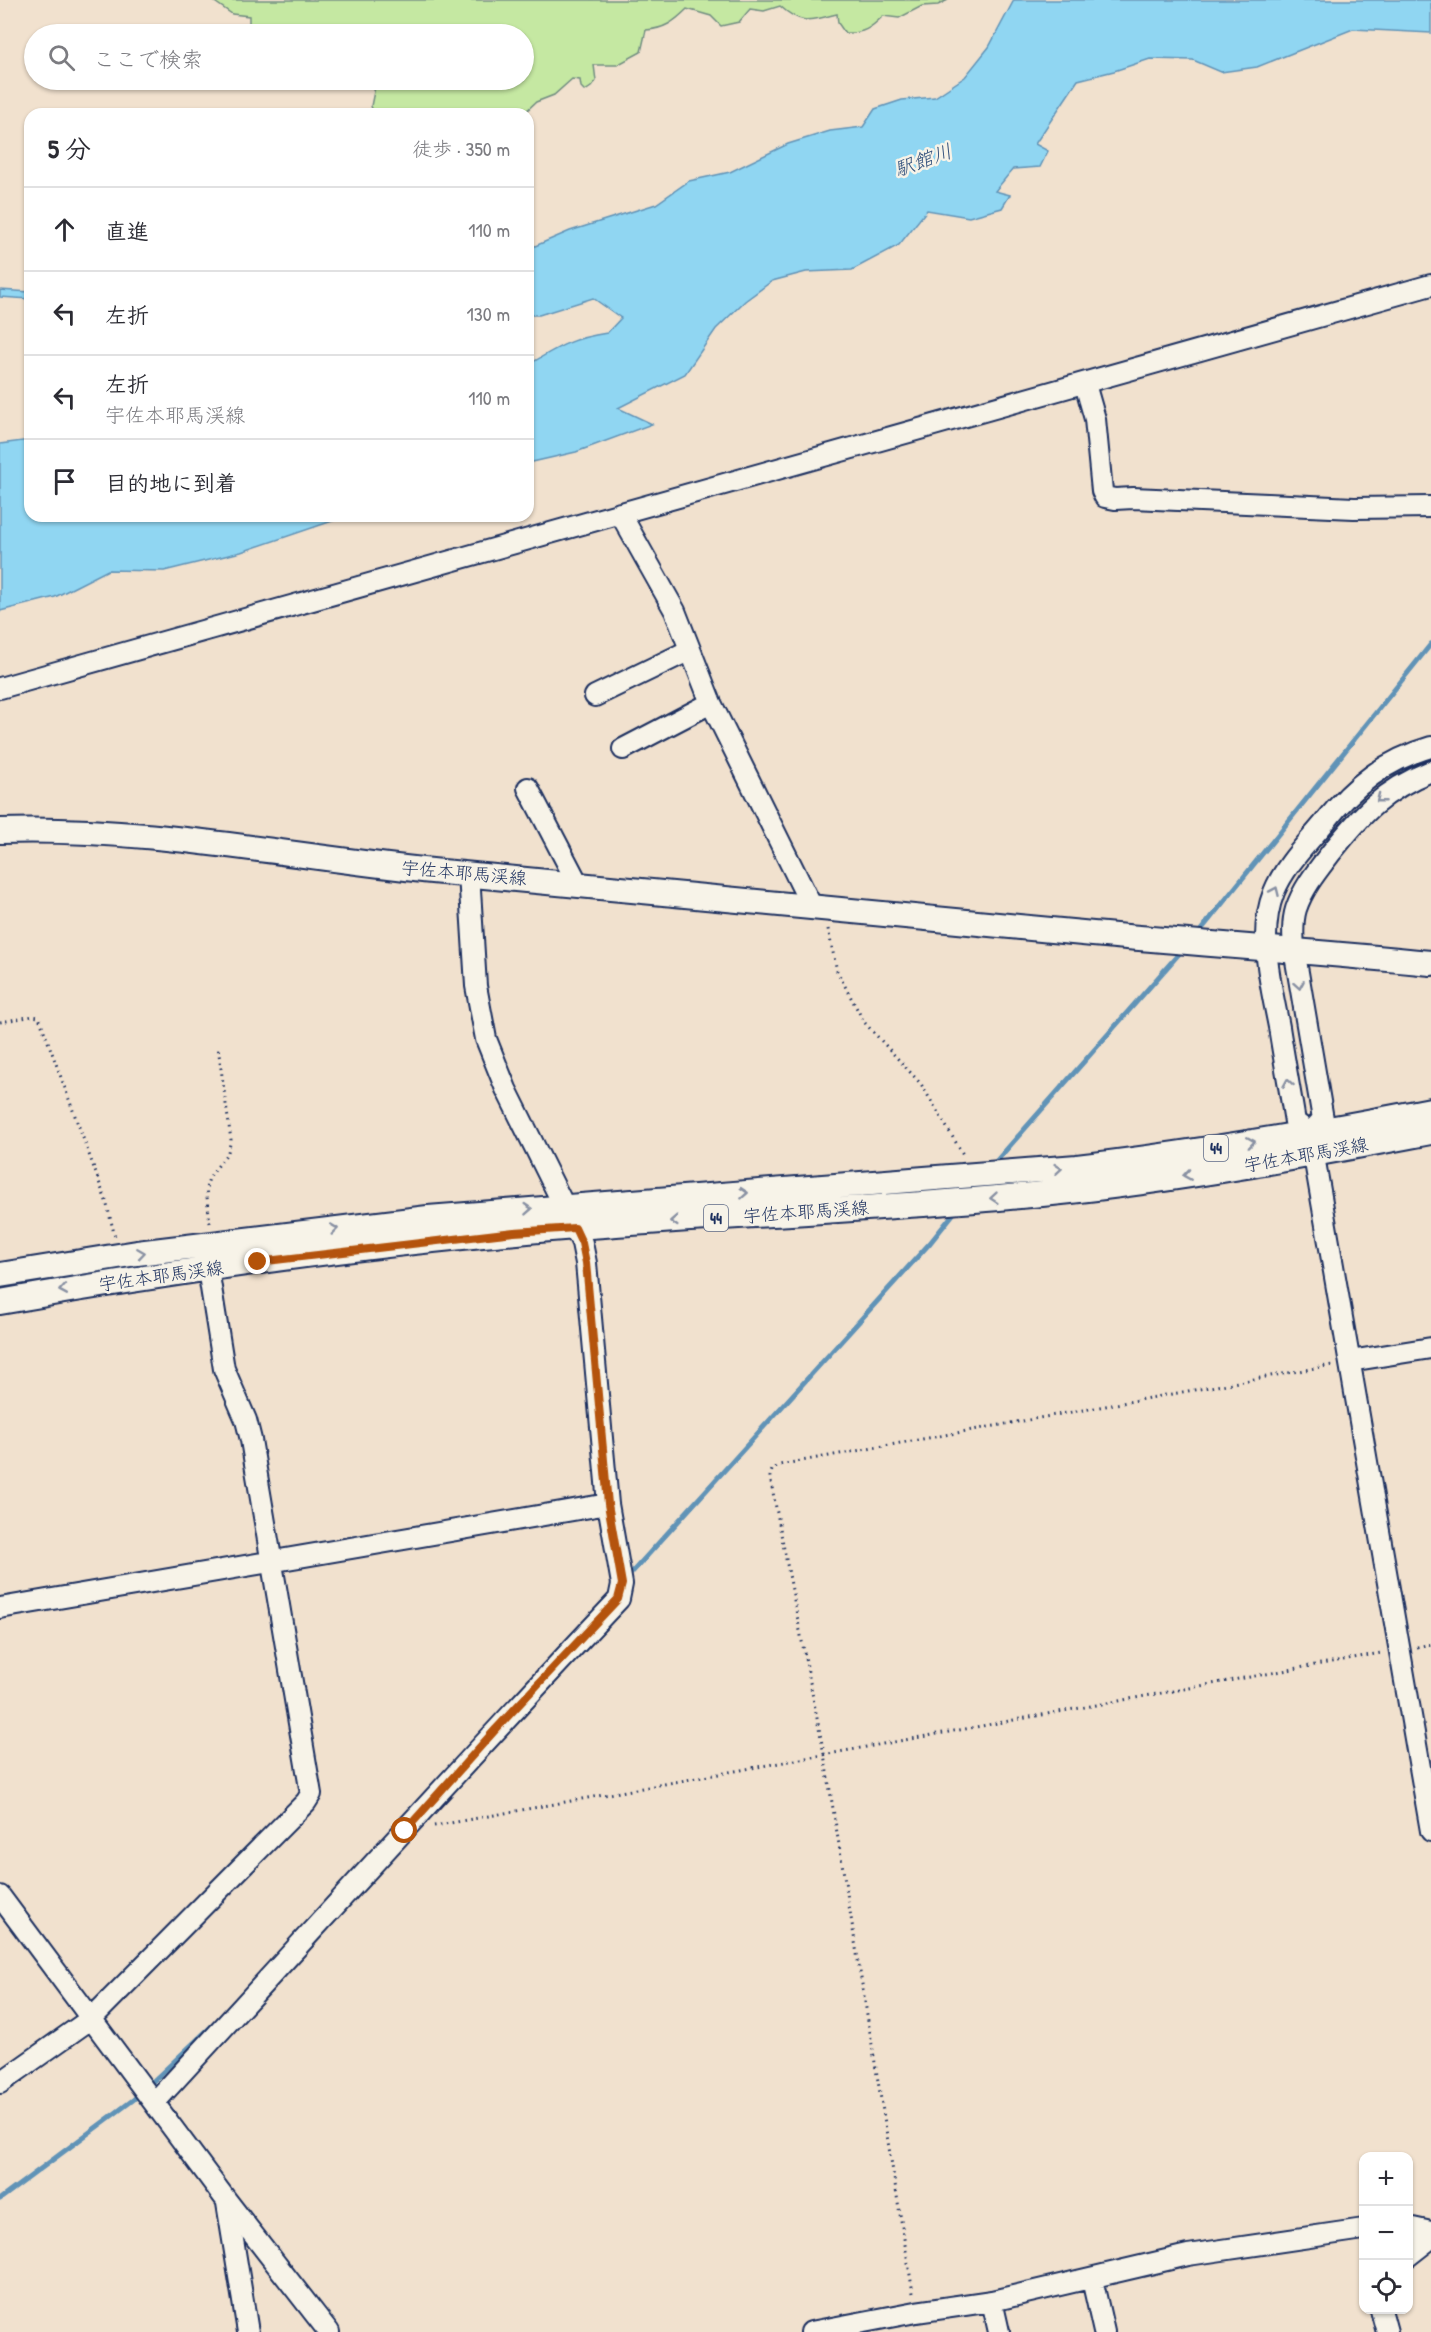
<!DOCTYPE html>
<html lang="ja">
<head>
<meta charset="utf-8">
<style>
	body { margin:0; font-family:"Patrick Hand","Klee One",sans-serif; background:#f2f2f3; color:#2b2b33 }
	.controls { position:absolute; right:18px; bottom:18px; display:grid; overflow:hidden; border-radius:12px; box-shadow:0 2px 4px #0004 }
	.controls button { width:54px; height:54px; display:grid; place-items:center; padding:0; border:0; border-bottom:2px solid #e1e1e2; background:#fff; color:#2b2b33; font:30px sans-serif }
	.stop { position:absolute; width:18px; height:18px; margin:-14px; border:4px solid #b45309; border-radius:50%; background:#fff }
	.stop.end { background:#b45309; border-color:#fff; box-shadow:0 2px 6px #0008 }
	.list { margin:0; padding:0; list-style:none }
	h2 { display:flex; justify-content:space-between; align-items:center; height:78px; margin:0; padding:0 24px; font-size:26px }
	h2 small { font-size:20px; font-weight:400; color:#7c7c81 }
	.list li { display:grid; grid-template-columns:39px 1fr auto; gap:18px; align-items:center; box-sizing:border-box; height:84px; padding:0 24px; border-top:2px solid #e1e1e2 }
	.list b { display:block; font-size:22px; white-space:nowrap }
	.list p { margin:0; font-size:20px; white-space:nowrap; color:#7c7c81 }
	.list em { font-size:20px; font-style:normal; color:#7c7c81 }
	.icon { flex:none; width:33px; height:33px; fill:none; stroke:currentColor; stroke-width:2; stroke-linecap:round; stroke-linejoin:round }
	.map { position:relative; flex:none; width:1431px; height:2332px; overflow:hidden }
	.search { position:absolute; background:#fff; box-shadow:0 2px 4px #0004; left:24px; top:24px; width:510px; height:66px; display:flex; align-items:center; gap:15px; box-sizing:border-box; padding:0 21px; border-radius:33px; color:#7c7c81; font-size:22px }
	.panel { position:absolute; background:#fff; box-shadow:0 2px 4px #0004; left:24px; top:108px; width:510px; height:414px; border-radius:18px }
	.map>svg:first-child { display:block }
	.green { fill:#c5e8a2; stroke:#708c80; stroke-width:1.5 }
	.water { fill:#90d6f2; stroke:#6193b7; stroke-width:1.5 }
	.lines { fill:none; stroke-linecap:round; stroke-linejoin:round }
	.stream { stroke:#6193b7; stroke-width:5 }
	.minor-casing { stroke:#1b2f5e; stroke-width:24 }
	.major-casing { stroke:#1b2f5e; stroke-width:28 }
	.path { stroke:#1b2f5e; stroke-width:3; stroke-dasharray:1.5 4.5; stroke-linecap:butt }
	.minor { stroke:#f7f3e8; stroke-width:20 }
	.major { stroke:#f7f3e8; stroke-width:24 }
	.oneway { stroke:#8991a3 }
	.route { stroke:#b45309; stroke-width:8 }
	.labels { text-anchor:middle; stroke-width:5; stroke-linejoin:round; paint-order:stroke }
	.shield { fill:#f7f3e8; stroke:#5d6a87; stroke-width:1.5 }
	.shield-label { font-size:16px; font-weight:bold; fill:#1b2f5e }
	.street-label { font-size:18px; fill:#1b2f5e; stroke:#f7f3e8 }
	.water-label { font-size:20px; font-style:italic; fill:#32507c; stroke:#f7f3e8 }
</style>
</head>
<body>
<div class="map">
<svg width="1431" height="2332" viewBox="0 0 1431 2332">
	<rect width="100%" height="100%" fill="#f1e1ce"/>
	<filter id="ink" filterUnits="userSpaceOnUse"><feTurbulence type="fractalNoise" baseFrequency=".0167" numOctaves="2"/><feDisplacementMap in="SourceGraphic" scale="12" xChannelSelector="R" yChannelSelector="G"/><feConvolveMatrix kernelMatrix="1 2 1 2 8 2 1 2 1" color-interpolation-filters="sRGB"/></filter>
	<g filter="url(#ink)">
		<path class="green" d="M212,0h736l-10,5 -16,1 -23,12 -16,-2c-12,12 -20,18 -38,17l-7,-10 -1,-9c-27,6 -35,12 -57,-8l-16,5 -14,-2 -11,13 -18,4 -10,-10 -24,-7c-13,13 -23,20 -41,21l-5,22 -24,13h-23l2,16 -5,6 -6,4 -4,-4 -1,-7 -8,-1 -18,16 -18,7 -13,12h-85l-3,-3 -4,3h-57l-3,-8 5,-24 -1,-2h149v-46h-275v-18l-17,-2z"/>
		<path class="water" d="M1014,0h417v33l-78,-4 -96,38 -36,5 -28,-12 -43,-1 -36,12 -36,9 -43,64 13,7 -8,16 -27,2 -18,22 15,4 -8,13 -33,9 -42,-7 -28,35 -47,25 -46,2 -34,9 -27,20 -29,28 -31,45 -67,34 34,16 -76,28 -48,11v-98c30,-18 44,-27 79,-32l14,-15 -28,-20 -54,17h-11v-66l42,-18 86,-27 33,-23 41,-9 58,-28 42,-13 33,-4 12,-18 27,-9 33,-3 30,-20 24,-30z
			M0,290l30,2v7l-30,-2z
			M30,440v76h317l-106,36 -77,19 -56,-1 -53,27 -55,14v-167z"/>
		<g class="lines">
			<path class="stream" d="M1197,935l234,-291
				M992,1166l192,-218
				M626,1579l304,-336 28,-35
				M0,2199l133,-99 83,-78"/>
			<defs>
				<path id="minor" d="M1085,384l10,35 7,72 3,6 10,2 18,-1 221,10 77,-1
					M620,513l55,98 36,92 101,204
					M0,688l1431,-403
					M595,696l95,-46
					M1431,747c-45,13 -77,38 -106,75 -18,22 -40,43 -51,70 -17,42 -3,93 5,135 5,32 11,64 16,95l15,11 121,698
					M623,749l88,-46
					M528,788l50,96
					M1310,1133l13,-14 -29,-170c-1,-13 -2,-27 2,-40 7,-21 21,-38 34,-55 31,-39 53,-64 101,-83
					M1350,1361l81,-13
					M0,1608l608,-104
					M0,1896l227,305 102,131
					M0,2083l92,-65 214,-216 5,-8 -60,-354 -5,-20 -22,-51 -16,-100
					M154,2103c155,-168 308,-338 465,-504l3,-15 -14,-80 -22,-241 -4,-20 -7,-15 -69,-139 -20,-50 -10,-53 -7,-112
					M227,2203l21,129
					M1408,2227l23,5
					M1408,2256l23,-18
					M1092,2279l12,53
					M992,2301l7,31
					M1381,2310l6,22
					M811,2332l105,-20 76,-11 196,-46 176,-26"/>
				<path id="major" d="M0,831c152,-5 302,28 453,42 213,19 426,42 640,61 113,10 225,18 338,29
					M0,1275l137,-22 291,-35 649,-51c119,-14 236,-34 354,-57
					M0,1302c171,-30 344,-55 517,-70 178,-16 357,-21 535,-39 127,-13 253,-37 379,-61"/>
			</defs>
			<use href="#minor" class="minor-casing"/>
			<use href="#major" class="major-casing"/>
			<path class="path" d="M828,929l9,42 27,51 57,62 43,72
				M0,1022l33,-6 6,1 67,184 9,36
				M210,1223l-4,-35 3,-10 19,-26 3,-12 -13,-93
				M1417,1647l14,-3
				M434,1826l947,-173
				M913,2293l-89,-539 -54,-277 2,-7 7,-5 553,-100"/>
			<use href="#minor" class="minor"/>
			<use href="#major" class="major"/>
		</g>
		<defs><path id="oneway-chevron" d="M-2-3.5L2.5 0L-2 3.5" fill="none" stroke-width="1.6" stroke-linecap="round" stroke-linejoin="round" transform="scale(1.5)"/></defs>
		<g class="oneway">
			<use href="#oneway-chevron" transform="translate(1380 799) rotate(142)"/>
			<use href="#oneway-chevron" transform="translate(1275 891) rotate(-66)"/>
			<use href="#oneway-chevron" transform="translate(1299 985) rotate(80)"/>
			<use href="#oneway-chevron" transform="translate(1288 1083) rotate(-100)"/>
			<use href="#oneway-chevron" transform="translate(1251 1142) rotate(-9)"/>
			<use href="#oneway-chevron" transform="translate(1058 1169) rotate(-5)"/>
			<use href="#oneway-chevron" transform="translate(1187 1175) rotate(171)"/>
			<use href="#oneway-chevron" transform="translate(744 1193) rotate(-4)"/>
			<use href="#oneway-chevron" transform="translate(994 1198) rotate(175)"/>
			<use href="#oneway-chevron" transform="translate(528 1209) rotate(-4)"/>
			<use href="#oneway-chevron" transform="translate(674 1221) rotate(176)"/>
			<use href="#oneway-chevron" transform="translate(334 1229) rotate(-7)"/>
			<use href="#oneway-chevron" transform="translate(141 1253) rotate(-8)"/>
			<use href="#oneway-chevron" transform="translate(63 1290) rotate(170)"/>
		</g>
	</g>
	<g class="lines" filter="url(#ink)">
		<path class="route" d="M258,1262l256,-30 61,-4 7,15 4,20 22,241 14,80 -4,15 -122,130 -91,102"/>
	</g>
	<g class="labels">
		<g class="shield">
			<rect x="1204" y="1135" width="24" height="26" rx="4.5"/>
			<rect x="704" y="1205" width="24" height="26" rx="4.5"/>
		</g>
		<g class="shield-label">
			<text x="1216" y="1154">44</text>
			<text x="716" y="1224">44</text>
		</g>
		<g class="street-label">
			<text transform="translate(464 873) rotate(5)" y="6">宇佐本耶馬渓線</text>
			<text transform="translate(1306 1155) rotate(-10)" y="6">宇佐本耶馬渓線</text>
			<text transform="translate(806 1212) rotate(-4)" y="6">宇佐本耶馬渓線</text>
			<text transform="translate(161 1276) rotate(-8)" y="6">宇佐本耶馬渓線</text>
		</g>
		<g class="water-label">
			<text transform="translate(923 160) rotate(-20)" y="7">駅館川</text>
		</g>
	</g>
</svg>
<div class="controls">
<button>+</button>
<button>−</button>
<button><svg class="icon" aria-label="locate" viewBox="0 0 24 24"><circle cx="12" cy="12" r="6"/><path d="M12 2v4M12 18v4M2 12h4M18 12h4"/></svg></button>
</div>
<div class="stop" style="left:405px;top:1831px"></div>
<div class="stop end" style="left:258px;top:1262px"></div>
<div class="search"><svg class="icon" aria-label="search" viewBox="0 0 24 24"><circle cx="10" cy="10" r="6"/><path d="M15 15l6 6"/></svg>ここで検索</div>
<section class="panel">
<h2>5 分<small>徒歩 · 350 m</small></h2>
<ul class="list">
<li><svg class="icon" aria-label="ahead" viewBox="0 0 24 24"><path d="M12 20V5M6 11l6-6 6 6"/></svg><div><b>直進</b></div><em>110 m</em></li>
<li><svg class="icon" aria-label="left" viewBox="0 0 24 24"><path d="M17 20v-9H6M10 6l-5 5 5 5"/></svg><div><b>左折</b></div><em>130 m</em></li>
<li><svg class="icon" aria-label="left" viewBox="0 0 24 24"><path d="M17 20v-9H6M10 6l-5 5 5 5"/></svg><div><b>左折</b><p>宇佐本耶馬渓線</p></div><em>110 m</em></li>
<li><svg class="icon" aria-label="arrive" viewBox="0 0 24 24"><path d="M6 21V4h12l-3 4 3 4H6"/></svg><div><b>目的地に到着</b></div></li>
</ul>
</section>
</div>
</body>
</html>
